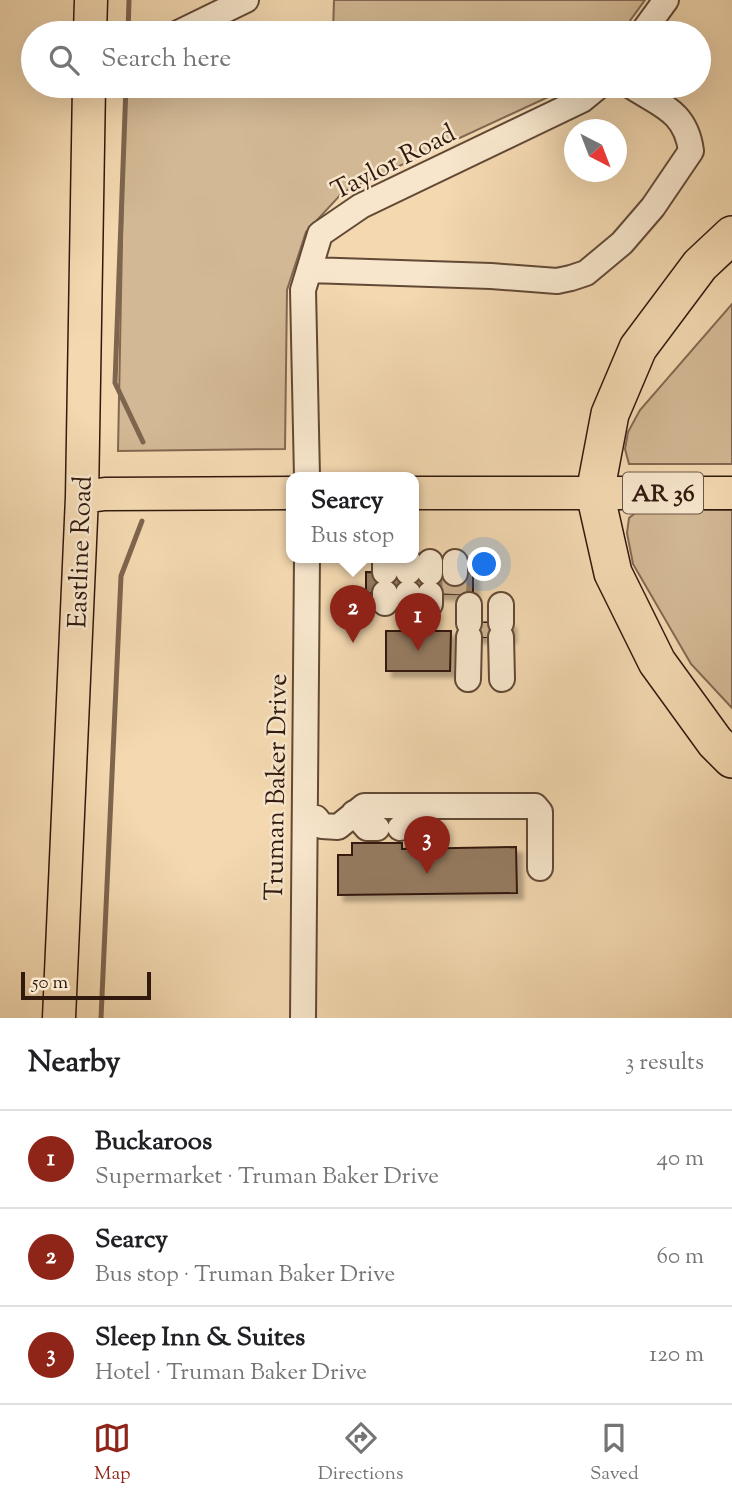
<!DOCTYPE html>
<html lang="en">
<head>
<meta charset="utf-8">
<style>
	body { margin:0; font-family:"Sorts Mill Goudy",serif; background:#f6f6f6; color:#202124 }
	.compass { position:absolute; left:564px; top:119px; width:63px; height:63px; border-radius:50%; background:#fff; box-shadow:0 7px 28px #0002; rotate:138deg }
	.scale { position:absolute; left:21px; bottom:18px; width:130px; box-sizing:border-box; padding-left:7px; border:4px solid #31190e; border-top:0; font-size:19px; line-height:24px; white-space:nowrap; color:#31190e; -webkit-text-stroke:5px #f7e6cc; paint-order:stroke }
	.you { position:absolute; left:485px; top:565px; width:24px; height:24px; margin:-18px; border:5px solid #fff; border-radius:50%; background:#1a73e8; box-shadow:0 0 0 10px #1a73e833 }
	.badge { display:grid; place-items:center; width:46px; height:46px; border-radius:50%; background:#8f2418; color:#fff; font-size:23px; font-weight:700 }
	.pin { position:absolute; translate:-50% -58px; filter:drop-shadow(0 2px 4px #0008) }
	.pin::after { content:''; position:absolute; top:37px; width:24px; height:21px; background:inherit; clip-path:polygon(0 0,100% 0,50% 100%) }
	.popup { position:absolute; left:286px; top:472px; width:133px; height:91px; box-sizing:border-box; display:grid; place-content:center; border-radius:14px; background:#fff; filter:drop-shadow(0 2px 5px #0005); font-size:23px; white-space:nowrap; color:#757577 }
	.popup b { font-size:26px; color:#202124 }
	.popup::after { content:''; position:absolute; left:50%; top:100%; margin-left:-14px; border:14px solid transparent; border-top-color:#fff }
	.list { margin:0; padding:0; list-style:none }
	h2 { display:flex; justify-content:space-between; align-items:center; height:91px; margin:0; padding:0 28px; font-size:30px }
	h2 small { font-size:23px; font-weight:400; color:#757577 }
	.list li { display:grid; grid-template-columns:46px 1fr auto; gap:21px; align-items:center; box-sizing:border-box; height:98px; padding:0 28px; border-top:2px solid #e0e0e0 }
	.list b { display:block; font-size:26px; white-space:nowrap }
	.list p { margin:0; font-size:23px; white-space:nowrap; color:#757577 }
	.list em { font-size:23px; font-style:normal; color:#757577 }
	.icon { flex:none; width:38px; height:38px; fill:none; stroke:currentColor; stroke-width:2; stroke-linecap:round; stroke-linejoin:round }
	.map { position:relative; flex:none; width:732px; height:1018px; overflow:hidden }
	.search { position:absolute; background:#fff; box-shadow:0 7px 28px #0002; left:21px; right:21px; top:21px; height:77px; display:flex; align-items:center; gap:18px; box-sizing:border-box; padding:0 24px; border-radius:38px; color:#757577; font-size:26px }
	.sheet { height:385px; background:#fff }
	nav { display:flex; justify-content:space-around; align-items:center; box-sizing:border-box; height:98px; border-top:2px solid #e0e0e0; background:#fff; font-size:19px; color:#757577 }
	nav a { display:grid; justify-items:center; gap:4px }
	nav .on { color:#8f2418 }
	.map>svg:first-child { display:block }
	.green { fill:#d2b894; stroke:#826851; stroke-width:2 }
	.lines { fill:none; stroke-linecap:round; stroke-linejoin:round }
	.stream { stroke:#7e654e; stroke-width:5 }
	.building { fill:#967c62; stroke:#31190e; stroke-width:2; filter:url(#shadow) }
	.minor-tunnel { stroke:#ccb290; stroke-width:24; stroke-dasharray:24 12; stroke-linecap:butt }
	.minor-casing { stroke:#624936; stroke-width:28 }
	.major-casing { stroke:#31190e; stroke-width:35 }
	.highway-casing { stroke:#31190e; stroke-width:40 }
	.minor { stroke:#f7e6cc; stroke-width:24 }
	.major { stroke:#f3d8b0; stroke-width:32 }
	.highway { stroke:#f3d8b0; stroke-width:37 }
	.labels { text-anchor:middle; stroke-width:5; stroke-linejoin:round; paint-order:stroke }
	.shield { fill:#f7e6cc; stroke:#6c5647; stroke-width:2 }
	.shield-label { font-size:24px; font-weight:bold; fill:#31190e }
	.street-label { font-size:26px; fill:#31190e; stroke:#f7e6cc }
</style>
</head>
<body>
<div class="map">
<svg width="732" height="1018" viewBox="0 0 732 1018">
	<defs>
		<filter id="shadow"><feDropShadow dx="6" dy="6" stdDeviation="2" flood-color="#0004"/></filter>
	</defs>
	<rect width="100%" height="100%" fill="#f3d8b0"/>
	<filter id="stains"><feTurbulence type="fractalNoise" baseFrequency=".00286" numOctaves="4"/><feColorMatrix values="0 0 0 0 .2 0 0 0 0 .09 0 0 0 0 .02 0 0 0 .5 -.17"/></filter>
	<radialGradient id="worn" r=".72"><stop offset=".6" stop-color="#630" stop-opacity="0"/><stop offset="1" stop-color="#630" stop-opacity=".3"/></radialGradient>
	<path class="green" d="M334,0h311l-24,33h-288z
		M125,86h447l-229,106 -37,40 -19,58 -2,159 -167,2z
		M732,304v160h-103l-4,-15 3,-17 12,-22z
		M640,509l92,1v198l-41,-44 -58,-100 -6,-31 2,-15z"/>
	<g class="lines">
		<path class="stream" d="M128,33l1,-33
			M126,86l-11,297 28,59
			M101,1018l20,-442 21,-55"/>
	</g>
	<path class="building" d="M366,572l107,1v21l-107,-1z
		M510,622v15h-52v-14z
		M386,631h65l-1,40h-64z
		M352,843h50v6l114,-2 1,46 -179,2v-40h14z"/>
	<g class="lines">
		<path class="minor-tunnel" d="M454,594l1,-21
			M485,637l1,-14"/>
		<defs>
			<path id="minor" d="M178,33l68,-33
				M642,33l24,-33
				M309,270l182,6 66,5 14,-3 15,-5 36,-30 31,-36 38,-56c-5,-40 -31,-46 -60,-65
				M307,477l-4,-187 17,-56 41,-28 221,-106 17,-14
				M455,562v11
				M385,572v-11
				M408,572l1,-10
				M430,573v-11
				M430,594v10
				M385,603v-10
				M408,604v-11
				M469,623v-18
				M501,623v-18
				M501,637l1,42
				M468,679l1,-42
				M354,813l13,15h10
				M316,818l6,8 16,1 26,-21h171l5,6v56
				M400,828l9,-7 1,-15
				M303,1018l4,-461"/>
			<path id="major" d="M90,33l1,-33
				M414,493h318
				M82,497l23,-3 187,-1
				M59,1018l23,-521 7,-411"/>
			<path id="highway" d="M732,235l-32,30 -62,83 -28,66 -15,79 18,80 44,89 58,80 17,17"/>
		</defs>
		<use href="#minor" class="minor-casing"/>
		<use href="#major" class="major-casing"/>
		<use href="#highway" class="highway-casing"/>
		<use href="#minor" class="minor"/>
		<use href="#major" class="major"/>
		<use href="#highway" class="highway"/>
	</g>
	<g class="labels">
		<rect class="shield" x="623" y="472.5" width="80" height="41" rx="5"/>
		<g class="shield-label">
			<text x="663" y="501">AR 36</text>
		</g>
		<g class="street-label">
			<text transform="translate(393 161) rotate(-27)" y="9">Taylor Road</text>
			<text transform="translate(79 552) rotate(-88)" y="9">Eastline Road</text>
			<text transform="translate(275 787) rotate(-89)" y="9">Truman Baker Drive</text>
		</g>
	</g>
	<rect width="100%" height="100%" filter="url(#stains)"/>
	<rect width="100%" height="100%" fill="url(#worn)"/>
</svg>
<svg class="compass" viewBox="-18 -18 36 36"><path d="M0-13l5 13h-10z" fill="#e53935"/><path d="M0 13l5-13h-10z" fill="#757577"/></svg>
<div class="scale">50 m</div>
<div class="you"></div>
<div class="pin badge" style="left:418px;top:651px">1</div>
<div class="pin badge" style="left:353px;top:643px">2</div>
<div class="popup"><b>Searcy</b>Bus stop</div>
<div class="pin badge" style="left:427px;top:874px">3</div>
<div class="search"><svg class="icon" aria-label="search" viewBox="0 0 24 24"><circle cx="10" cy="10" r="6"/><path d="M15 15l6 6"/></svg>Search here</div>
</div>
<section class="sheet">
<h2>Nearby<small>3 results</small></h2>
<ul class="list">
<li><span class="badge">1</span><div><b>Buckaroos</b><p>Supermarket · Truman Baker Drive</p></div><em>40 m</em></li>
<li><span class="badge">2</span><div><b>Searcy</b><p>Bus stop · Truman Baker Drive</p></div><em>60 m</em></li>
<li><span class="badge">3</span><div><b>Sleep Inn &amp; Suites</b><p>Hotel · Truman Baker Drive</p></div><em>120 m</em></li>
</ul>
</section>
<nav>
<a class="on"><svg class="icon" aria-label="map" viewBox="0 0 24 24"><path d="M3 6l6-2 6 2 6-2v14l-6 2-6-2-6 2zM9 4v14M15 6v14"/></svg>Map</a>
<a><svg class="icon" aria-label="directions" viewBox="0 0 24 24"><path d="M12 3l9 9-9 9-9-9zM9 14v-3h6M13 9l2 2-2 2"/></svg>Directions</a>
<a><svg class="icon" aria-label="saved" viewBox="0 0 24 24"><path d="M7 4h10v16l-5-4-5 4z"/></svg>Saved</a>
</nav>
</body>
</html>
